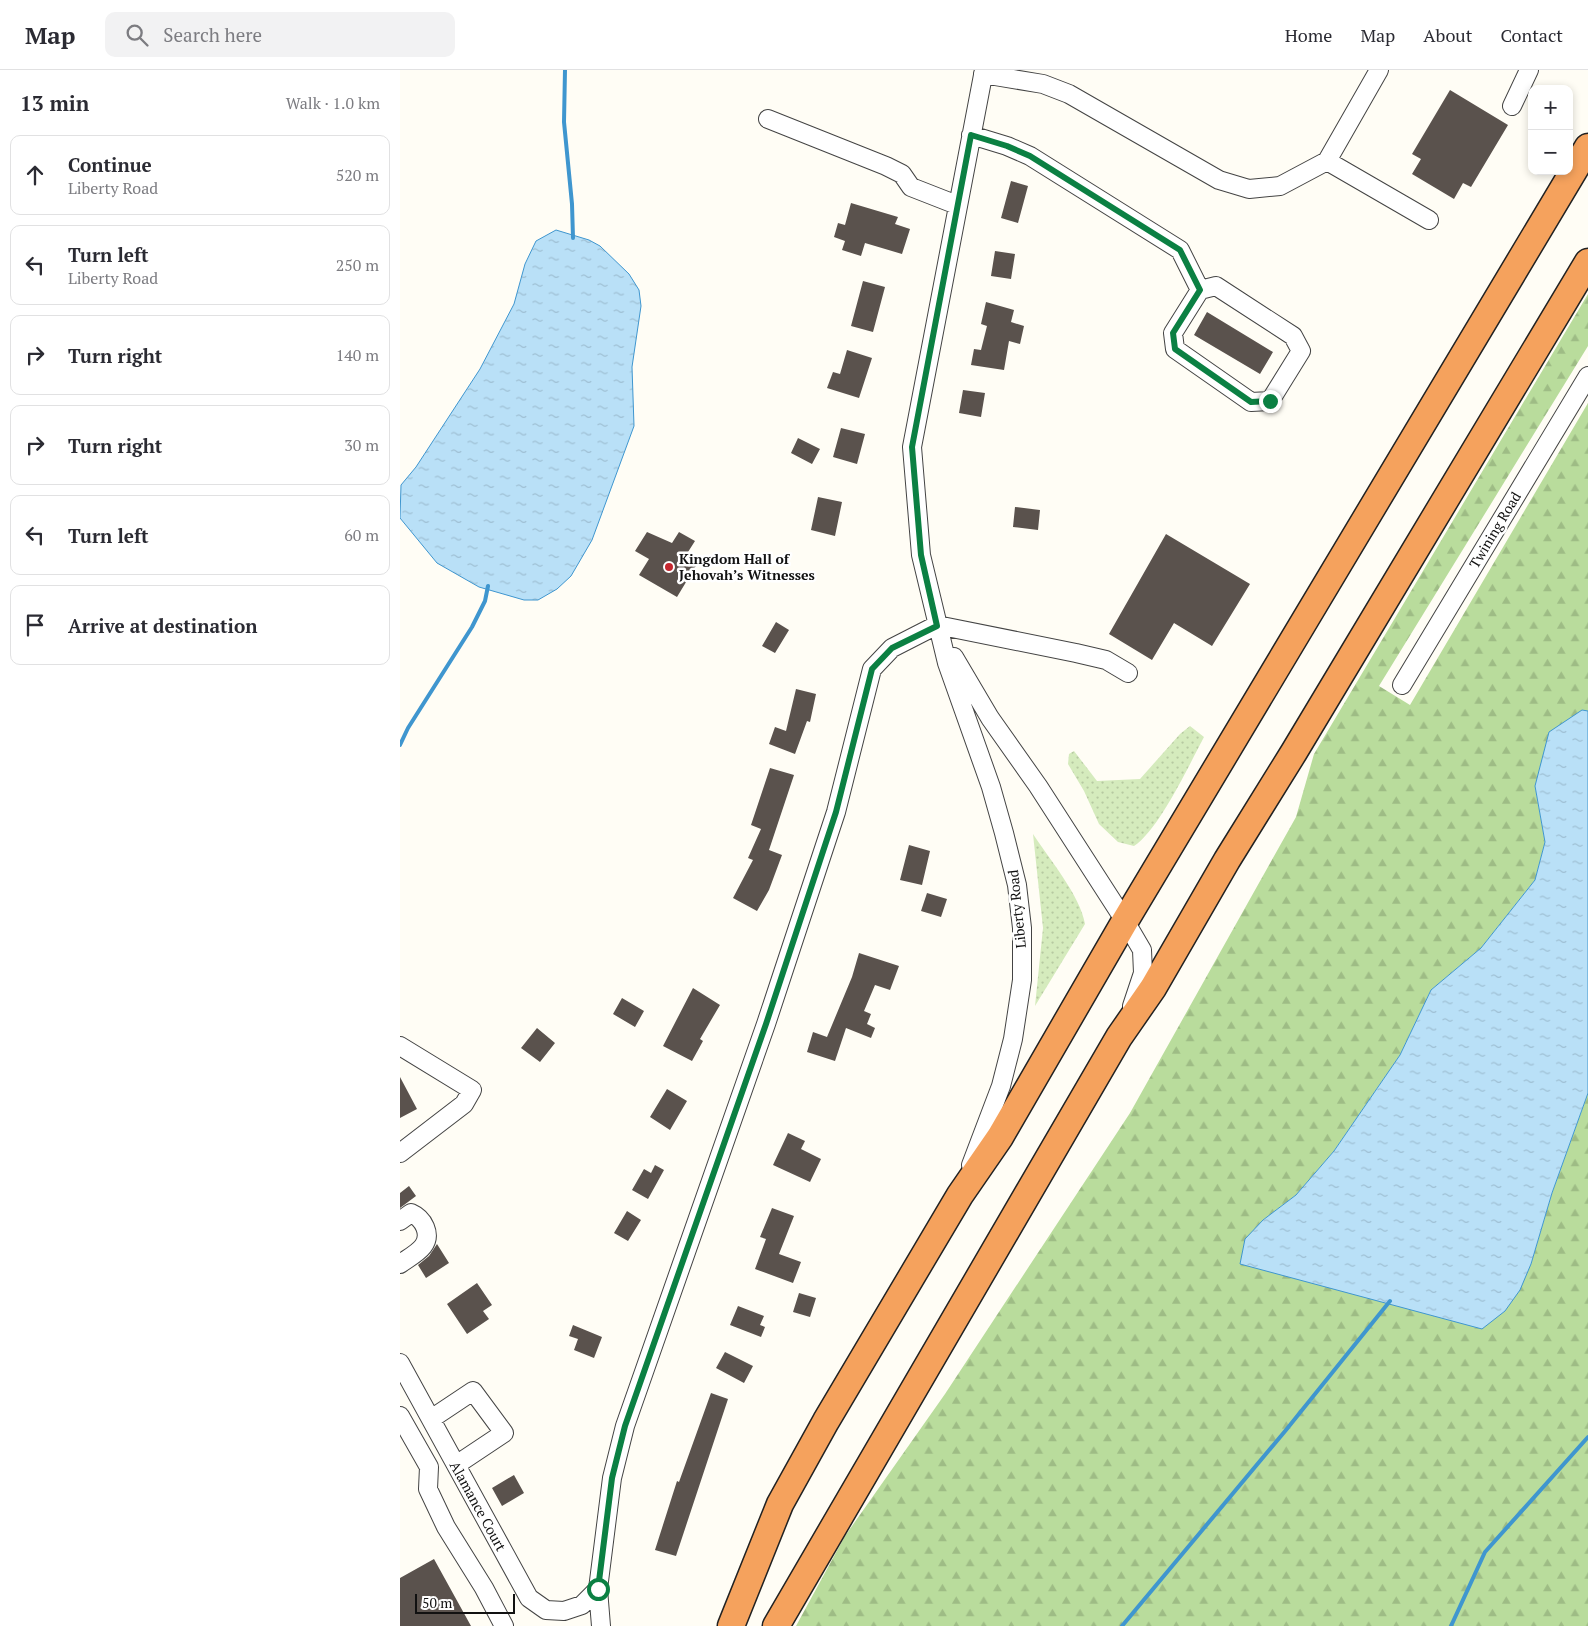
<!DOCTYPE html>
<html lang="en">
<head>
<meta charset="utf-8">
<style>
	body { margin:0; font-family:"PT Serif",serif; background:#f2f2f3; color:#2b2b33 }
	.controls { position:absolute; right:15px; top:15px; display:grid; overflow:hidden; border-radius:10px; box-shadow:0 2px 8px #0003 }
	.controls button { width:45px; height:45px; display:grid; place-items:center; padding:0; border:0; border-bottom:1px solid #e1e1e2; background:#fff; color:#2b2b33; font:25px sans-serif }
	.scale { position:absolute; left:15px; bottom:12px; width:100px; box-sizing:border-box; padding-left:5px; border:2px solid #111; border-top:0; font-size:14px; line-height:18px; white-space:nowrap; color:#111; -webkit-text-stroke:4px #fff; paint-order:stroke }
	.stop { position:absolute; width:15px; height:15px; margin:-11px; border:4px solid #0b8043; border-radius:50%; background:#fff }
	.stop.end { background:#0b8043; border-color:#fff; box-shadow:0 1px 5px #0008 }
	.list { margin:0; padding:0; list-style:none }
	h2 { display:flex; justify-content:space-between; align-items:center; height:65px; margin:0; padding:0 20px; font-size:21px }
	h2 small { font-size:16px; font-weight:400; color:#7c7c81 }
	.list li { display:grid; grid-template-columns:32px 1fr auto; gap:15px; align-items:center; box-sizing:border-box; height:80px; margin:0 10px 10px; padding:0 10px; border:1px solid #e1e1e2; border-radius:10px }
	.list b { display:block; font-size:19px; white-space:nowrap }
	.list p { margin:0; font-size:16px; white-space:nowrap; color:#7c7c81 }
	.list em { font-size:16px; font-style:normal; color:#7c7c81 }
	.icon { flex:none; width:28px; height:28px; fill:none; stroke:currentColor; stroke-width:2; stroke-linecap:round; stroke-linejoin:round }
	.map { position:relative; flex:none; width:1188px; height:1556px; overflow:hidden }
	header { display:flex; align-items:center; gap:30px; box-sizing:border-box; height:70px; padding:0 25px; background:#fff; border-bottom:1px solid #e1e1e2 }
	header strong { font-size:24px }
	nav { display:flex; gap:28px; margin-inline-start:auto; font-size:18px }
	.search { width:350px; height:45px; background:#f2f2f3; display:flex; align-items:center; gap:12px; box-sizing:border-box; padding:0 18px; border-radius:10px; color:#7c7c81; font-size:19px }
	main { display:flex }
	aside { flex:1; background:#fff }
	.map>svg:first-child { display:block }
	.green { fill:url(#green-dots) }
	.forest { fill:url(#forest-firs) }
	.water { fill:url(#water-ripples); stroke:#3f96cf }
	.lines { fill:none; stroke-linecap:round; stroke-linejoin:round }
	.stream { stroke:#3f96cf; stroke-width:4 }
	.building { fill:#5a524d }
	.minor-casing { stroke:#444; stroke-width:20 }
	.highway-casing { stroke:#222; stroke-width:29 }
	.minor { stroke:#fff; stroke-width:18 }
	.highway { stroke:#f5a25d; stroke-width:26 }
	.route { stroke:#0b8043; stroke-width:6 }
	.poi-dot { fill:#c4262e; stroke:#fff; stroke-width:2 }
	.labels { text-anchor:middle; stroke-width:5; stroke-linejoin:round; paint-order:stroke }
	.street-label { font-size:14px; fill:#111; stroke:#fff }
	.poi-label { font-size:14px; font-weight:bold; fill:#111; stroke:#fff; text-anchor:start }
</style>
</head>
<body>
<header>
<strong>Map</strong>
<div class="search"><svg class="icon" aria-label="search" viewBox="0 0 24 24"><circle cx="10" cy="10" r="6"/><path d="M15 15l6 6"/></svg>Search here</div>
<nav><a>Home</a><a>Map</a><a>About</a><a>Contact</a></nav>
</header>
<main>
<aside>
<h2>13 min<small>Walk · 1.0 km</small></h2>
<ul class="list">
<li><svg class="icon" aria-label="ahead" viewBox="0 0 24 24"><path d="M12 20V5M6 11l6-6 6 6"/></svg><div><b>Continue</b><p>Liberty Road</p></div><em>520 m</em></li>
<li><svg class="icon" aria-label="left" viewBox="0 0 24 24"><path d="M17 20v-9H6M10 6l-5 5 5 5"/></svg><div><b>Turn left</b><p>Liberty Road</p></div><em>250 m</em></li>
<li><svg class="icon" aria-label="right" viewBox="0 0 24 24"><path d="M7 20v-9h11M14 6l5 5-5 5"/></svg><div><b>Turn right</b></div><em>140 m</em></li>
<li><svg class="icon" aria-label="right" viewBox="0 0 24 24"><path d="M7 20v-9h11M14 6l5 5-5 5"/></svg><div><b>Turn right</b></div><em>30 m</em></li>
<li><svg class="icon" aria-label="left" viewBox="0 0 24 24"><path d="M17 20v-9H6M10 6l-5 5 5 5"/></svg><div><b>Turn left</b></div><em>60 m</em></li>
<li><svg class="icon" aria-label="arrive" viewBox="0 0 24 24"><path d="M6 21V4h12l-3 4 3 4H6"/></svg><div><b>Arrive at destination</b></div></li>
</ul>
</aside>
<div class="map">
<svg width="1188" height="1556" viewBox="0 0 1188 1556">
	<defs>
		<pattern id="green-dots" width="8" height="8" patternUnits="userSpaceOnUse" patternTransform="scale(1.25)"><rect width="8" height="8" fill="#d5ebbd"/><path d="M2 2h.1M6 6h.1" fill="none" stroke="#b6c8a1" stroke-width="1.8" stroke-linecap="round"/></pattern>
		<pattern id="forest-firs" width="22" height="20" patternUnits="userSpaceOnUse" patternTransform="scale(1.25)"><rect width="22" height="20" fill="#b9dc9c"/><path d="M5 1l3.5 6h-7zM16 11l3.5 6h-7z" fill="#9ebc85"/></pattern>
		<pattern id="water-ripples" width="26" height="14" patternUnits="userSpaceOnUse" patternTransform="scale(1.25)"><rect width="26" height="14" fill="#b9e0f7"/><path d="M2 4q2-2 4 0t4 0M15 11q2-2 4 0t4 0" fill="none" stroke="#9ebfd3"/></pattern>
	</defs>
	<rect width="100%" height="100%" fill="#fffdf5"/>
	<path class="green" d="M790,656l14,11c-15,28 -45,93 -70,109l-16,-4 -19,-18 -15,-33 -16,-27 1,-10 5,-3 23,30 43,-2 40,-45z
		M633,764c16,25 47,61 52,90l-50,82 8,-78z"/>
	<path class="forest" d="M1188,224v52l-209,340 31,19 178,-302v308l-6,-1 -47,76 10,56 -10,38 -54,68 -50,42 -31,65 -66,96 -38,44 -33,25 268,44 21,-71 36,-100v533h-792l49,-90 100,-142 185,-281 166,-296 18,-63z"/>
	<path class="water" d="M156,160l33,10 11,6 29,28 10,16 2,16 -9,61 2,59 -42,114 -21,36 -14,13 -19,11h-14l-45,-13 -42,-24 -37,-45 1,-33 15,-18 64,-98 34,-65 11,-40 11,-23z
		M1182,640l6,1v382l-36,100 -21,71 -11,26 -15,21 -23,18 -242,-65 5,-25 18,-19 33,-25 38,-44 66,-96 31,-65 50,-42 54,-68 10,-38 -10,-56 14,-54z"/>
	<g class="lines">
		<path class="stream" d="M165,0l-1,52 8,82 1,34
			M0,675l8,-17 64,-101 13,-26 3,-15
			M722,1556l164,-196 104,-129
			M1051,1556l34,-74 103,-115"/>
	</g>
	<path class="building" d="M1050,20l58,35 -37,62 -8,-4 -9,16 -42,-25 9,-15 -9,-5z
		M611,111l17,5 -10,37 -17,-5z
		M451,133l47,14 -3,7 15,5 -8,25 -37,-11 -4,13 -19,-6 3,-9 -11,-4 4,-14 7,2z
		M595,181l20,3 -4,25 -20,-3z
		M463,211l22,6 -12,45 -22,-6z
		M586,232l28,8 -3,12 13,4 -4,18 -11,-3 -5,29 -33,-5 3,-16 7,1 6,-24 -6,-2z
		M807,242l66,40 -13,22 -66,-39z
		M447,280l25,8 -13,40 -32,-10 6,-16 7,2z
		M563,320l22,3 -4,24 -22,-4z
		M441,358l24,6 -8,30 -24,-7z
		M398,368l22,11 -8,15 -21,-11z
		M418,427l24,5 -7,34 -24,-6z
		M615,437l25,3 -2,20 -25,-3z
		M247,462l25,11 7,-11 16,9 -7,11 12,7 -23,38 -38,-22 10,-16 -14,-8z
		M766,464l84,50 -38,62 -38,-23 -22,37 -43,-26z
		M376,552l13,8 -14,23 -13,-7z
		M396,619l20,5 -6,28 -3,-1 -12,33 -26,-10 6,-17 11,4z
		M370,698l24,7 -25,75 13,5 -13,35 -12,21 -24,-13 20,-38 -5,-2 13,-29 -10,-4z
		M509,775l21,6 -8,34 -22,-5z
		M527,823l20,6 -6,18 -20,-6z
		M459,883l40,13 -9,24 -15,-5 -11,26 7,3 -4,10 8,4 -4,10 -25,-10 -11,33 -28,-9 6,-20 14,5 25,-60z
		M293,918l27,17 -20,34 3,2 -11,20 -29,-15z
		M222,928l22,13 -9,16 -22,-13z
		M137,958l18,15 -15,19 -19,-14z
		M0,1007l17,32 -17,9z
		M267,1019l20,12 -17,29 -20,-13z
		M388,1063l17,8 -4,8 20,10 -11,23 -37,-17z
		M255,1095l9,5 -16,29 -16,-9 12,-21 7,4z
		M9,1116l7,10 -16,12v-15z
		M372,1138l22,8 -15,38 22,8 -8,21 -38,-14 11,-30 -6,-2z
		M227,1141l14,9 -13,21 -14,-8z
		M37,1174l12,19 -23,15 -8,-13 11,-9z
		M77,1213l15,22 -9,6 6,8 -22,15 -20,-30z
		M399,1223l17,5 -6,19 -17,-5z
		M338,1236l26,10 -4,9 5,2 -4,10 -31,-12z
		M173,1255l29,12 -8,21 -20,-8 4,-11 -9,-3z
		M325,1282l28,14 -9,17 -28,-15z
		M311,1323l17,6 -52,157 -21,-6 22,-69 2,1z
		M114,1405l10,18 -22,13 -10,-18z
		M34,1489l37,67h-71v-48z"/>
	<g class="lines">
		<defs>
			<path id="minor" d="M583,4l60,10 26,10 150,86 30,9 31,-3 47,-25 52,-91
				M1112,36l17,-36
				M368,49l118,47 16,8 9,13 46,18
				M571,65l36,11 23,10 150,94 20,40 -27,43 2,16 76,53 19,-1 31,-50 -8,-15 -77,-50 -16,4
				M927,91l102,59
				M537,555l139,28 30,7 22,13
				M554,587l36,61 48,68 87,135 17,29 1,23 -11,33
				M1002,615l186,-309
				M0,976l72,44 -8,14 -64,49
				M571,1095l30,-79 12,-47 9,-59v-52l-5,-43 -13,-52 -13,-46 -44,-124 -26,-108 -9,-108 72,-377
				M0,1151l11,-8c7,3 11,7 14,14 8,19 -11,27 -25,37
				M0,1293l129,235 17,12 18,1 18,-6 16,-16 14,-111 13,-52 141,-402 70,-212 36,-143 20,-21 45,-23
				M0,1346l29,51 -1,22 18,38 38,61 20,38
				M31,1349l42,-28 31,42 -48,32
				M198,1519l3,37"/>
			<path id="highway" d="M331,1556l49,-122 46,-83 134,-226 40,-58 125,-216 463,-774
				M376,1556l343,-589 34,-49 74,-128 67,-108 294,-490"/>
		</defs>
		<use href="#minor" class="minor-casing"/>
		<use href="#highway" class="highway-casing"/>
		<use href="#minor" class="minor"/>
		<use href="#highway" class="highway"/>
	</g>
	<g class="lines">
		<path class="route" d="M198,1519l14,-111 13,-52 141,-402 70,-212 36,-143 20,-21 45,-22 -16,-71 -9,-108 59,-312 36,11 23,10 150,94 20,40 -27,43 2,16 76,53 19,-1"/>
	</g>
	<circle class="poi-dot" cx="269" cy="497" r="5"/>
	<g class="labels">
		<g class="street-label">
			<text transform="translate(1095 460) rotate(-59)" y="5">Twining Road</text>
			<text transform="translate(617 839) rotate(-96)" y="5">Liberty Road</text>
			<text transform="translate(78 1436) rotate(61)" y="5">Alamance Court</text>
		</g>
		<g class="poi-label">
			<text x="279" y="494">Kingdom Hall of<tspan x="279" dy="16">Jehovah’s Witnesses</tspan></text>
		</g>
	</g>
</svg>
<div class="controls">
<button>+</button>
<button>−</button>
</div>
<div class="scale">50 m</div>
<div class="stop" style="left:198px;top:1519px"></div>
<div class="stop end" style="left:870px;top:331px"></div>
</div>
</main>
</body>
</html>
